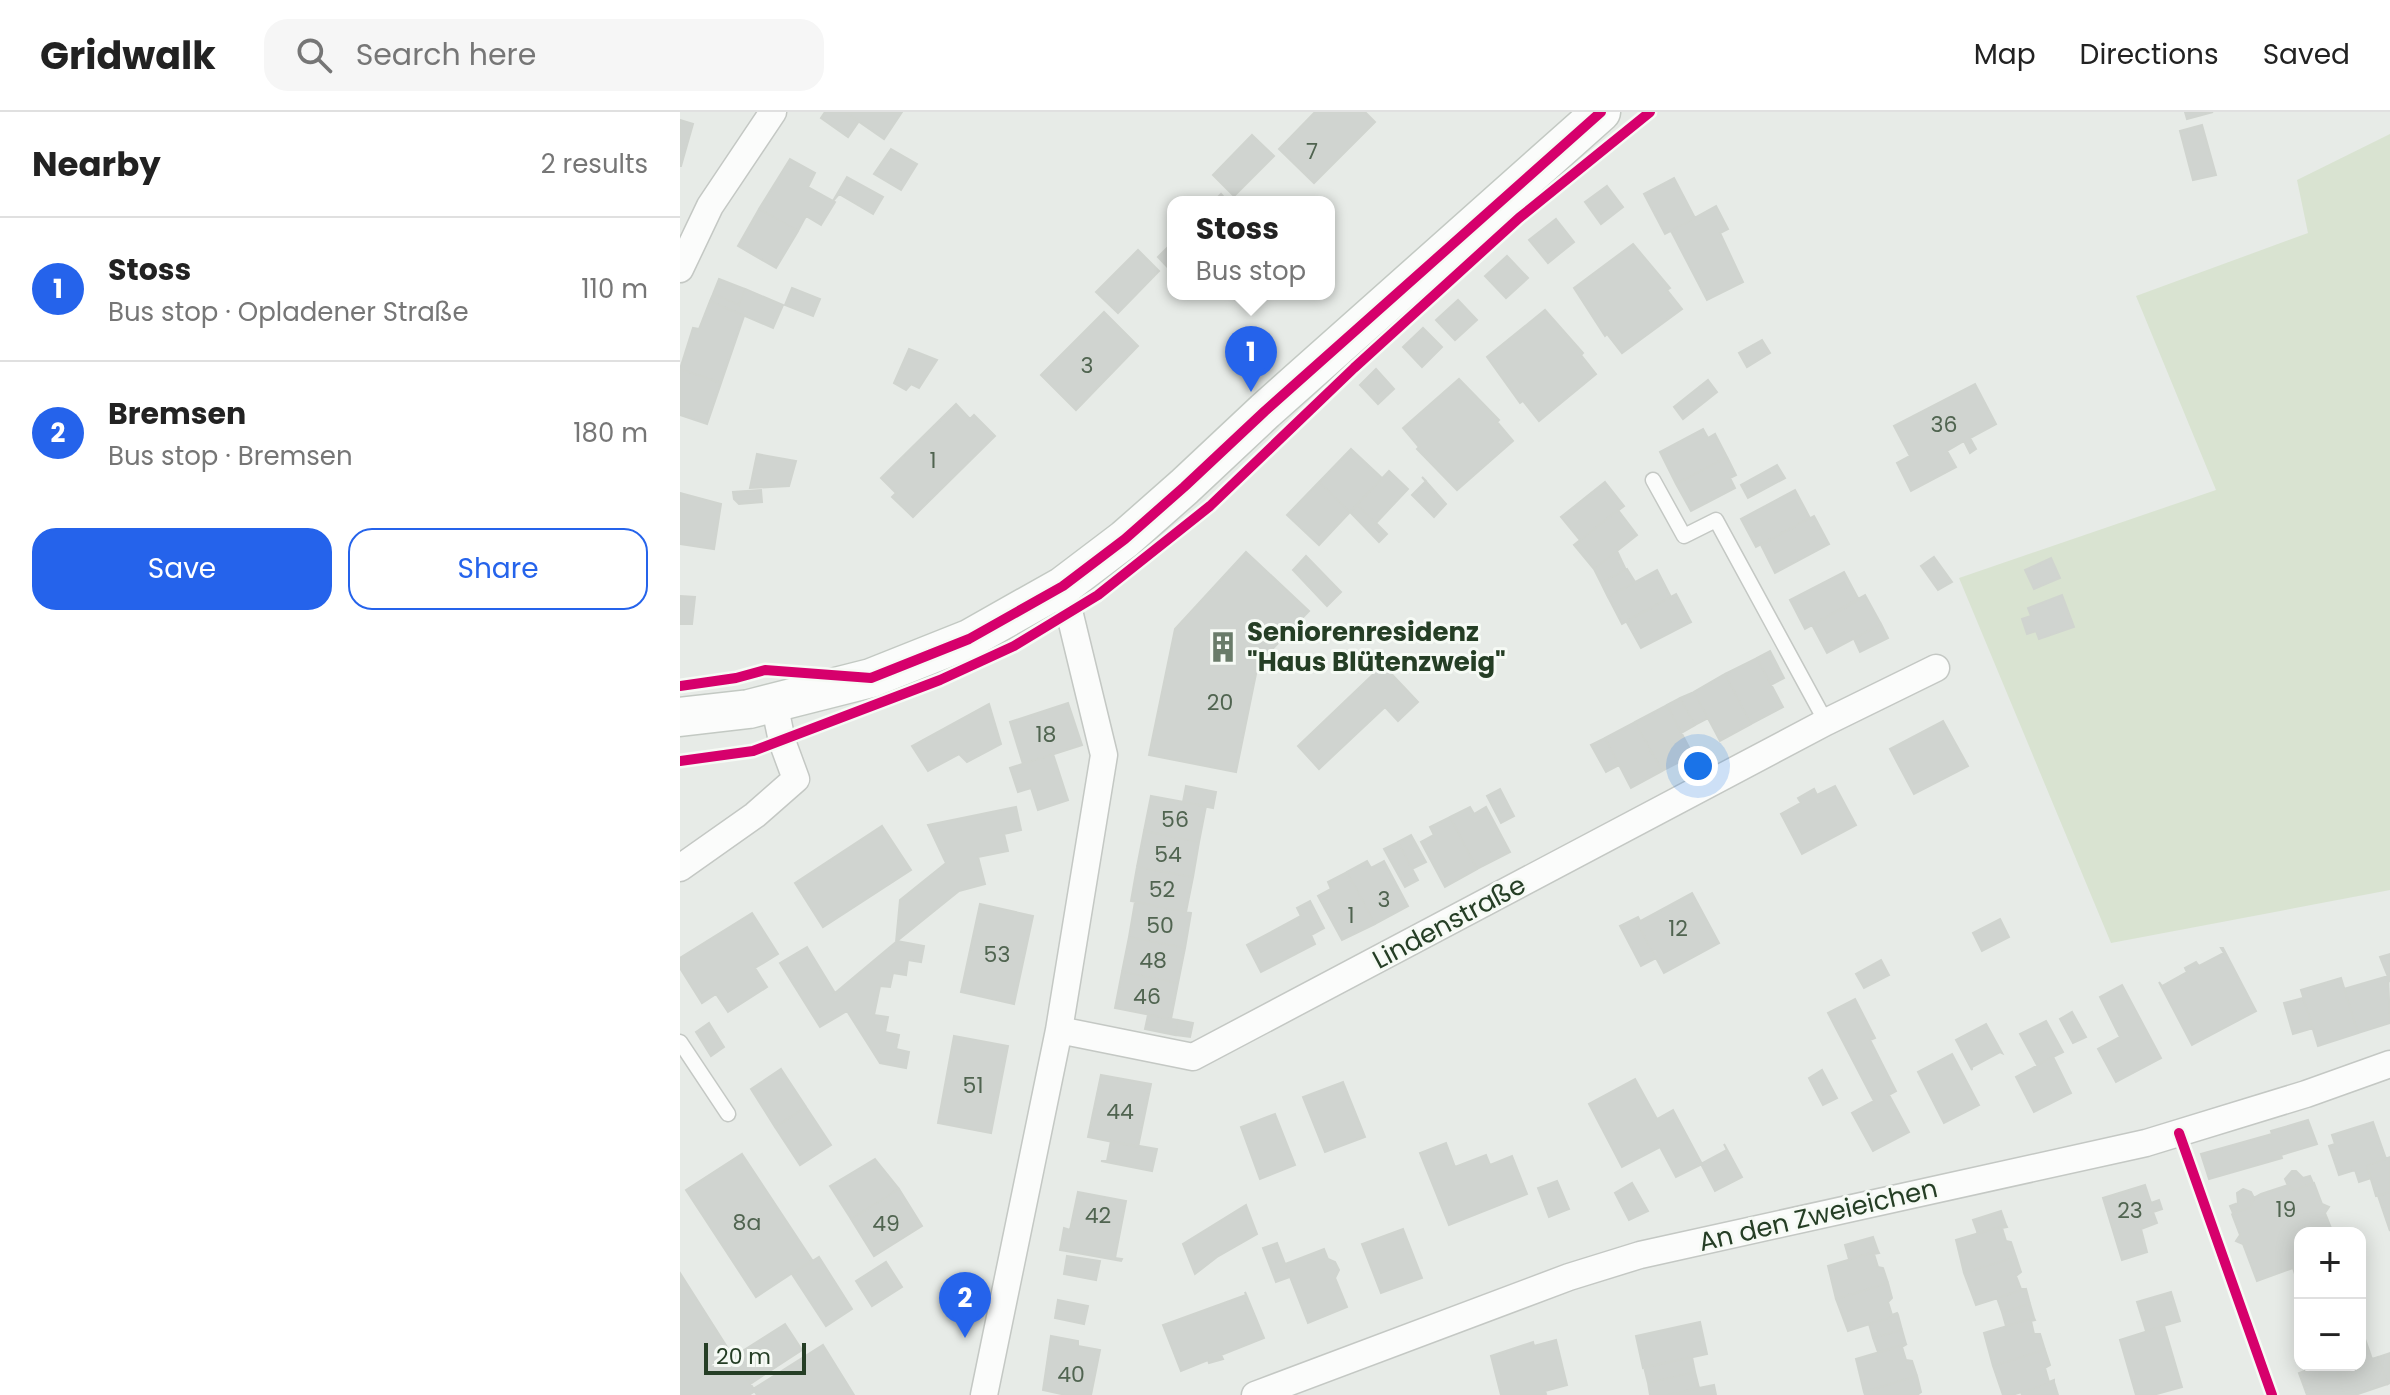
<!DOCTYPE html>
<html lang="en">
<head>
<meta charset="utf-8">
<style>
	body { margin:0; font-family:Poppins,sans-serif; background:#f6f6f6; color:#222 }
	.controls { position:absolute; right:24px; bottom:24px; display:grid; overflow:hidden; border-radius:16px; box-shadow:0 4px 20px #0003 }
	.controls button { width:72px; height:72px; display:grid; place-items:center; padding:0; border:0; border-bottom:2px solid #e0e0e0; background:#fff; color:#222; font:40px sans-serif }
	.scale { position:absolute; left:24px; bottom:20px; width:102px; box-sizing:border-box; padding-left:8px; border:4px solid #253e25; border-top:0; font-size:22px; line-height:28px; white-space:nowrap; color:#253e25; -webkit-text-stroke:6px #f6faf5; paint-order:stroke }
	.you { position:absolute; left:1018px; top:654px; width:28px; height:28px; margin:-20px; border:6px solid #fff; border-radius:50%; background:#1a73e8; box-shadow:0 0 0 12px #1a73e833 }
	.badge { display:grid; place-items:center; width:52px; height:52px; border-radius:50%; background:#2563eb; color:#fff; font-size:26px; font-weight:700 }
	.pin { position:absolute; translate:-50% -66px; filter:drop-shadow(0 2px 4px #0008) }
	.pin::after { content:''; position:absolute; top:42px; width:28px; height:24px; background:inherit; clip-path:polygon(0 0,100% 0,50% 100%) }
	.popup { position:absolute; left:487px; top:84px; width:168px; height:104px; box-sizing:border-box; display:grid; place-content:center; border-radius:16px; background:#fff; filter:drop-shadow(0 2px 6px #0005); font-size:26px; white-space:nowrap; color:#767676 }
	.popup b { font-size:30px; color:#222 }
	.popup::after { content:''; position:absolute; left:50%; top:100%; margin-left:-16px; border:16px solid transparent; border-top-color:#fff }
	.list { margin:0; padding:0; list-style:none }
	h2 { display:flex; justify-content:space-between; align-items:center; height:104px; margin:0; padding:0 32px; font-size:34px }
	h2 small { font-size:26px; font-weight:400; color:#767676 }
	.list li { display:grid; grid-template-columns:52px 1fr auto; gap:24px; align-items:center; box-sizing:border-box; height:144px; padding:0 32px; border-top:2px solid #e0e0e0 }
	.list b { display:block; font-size:30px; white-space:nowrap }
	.list p { margin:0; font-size:26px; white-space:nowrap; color:#767676 }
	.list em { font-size:26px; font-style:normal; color:#767676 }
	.actions { display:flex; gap:16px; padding:24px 32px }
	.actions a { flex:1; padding:18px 0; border:2px solid #2563eb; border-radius:24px; text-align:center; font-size:28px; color:#2563eb }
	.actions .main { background:#2563eb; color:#fff }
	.icon { flex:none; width:44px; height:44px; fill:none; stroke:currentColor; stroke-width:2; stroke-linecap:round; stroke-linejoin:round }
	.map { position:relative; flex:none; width:1710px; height:1283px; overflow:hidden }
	header { display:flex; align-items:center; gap:48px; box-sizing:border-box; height:112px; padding:0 40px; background:#fff; border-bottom:2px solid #e0e0e0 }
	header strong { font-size:38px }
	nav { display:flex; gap:44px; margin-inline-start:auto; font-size:28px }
	.search { width:560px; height:72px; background:#f6f6f6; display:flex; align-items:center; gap:20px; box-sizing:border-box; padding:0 28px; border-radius:24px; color:#767676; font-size:30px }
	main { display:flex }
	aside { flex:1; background:#fff }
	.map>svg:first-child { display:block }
	.green { fill:#d9e3d1 }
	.building { fill:#d0d4d0; stroke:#d0d4cf; stroke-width:2 }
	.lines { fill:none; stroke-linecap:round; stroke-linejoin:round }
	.lane-casing { stroke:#c4c8c4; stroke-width:17 }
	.street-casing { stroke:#c4c8c4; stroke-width:29 }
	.secondary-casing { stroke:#c3c9c3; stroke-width:41 }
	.lane { stroke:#fbfcfb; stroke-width:14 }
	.street { stroke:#fbfcfb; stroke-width:26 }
	.secondary { stroke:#fbfcfb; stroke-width:38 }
	.cycleway-casing { stroke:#f6faf5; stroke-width:15 }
	.cycleway { stroke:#d6006c; stroke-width:10 }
	.labels { text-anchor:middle; stroke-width:6; stroke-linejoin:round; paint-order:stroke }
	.number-label { font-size:22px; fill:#506450 }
	.poi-label { font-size:26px; font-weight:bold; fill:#253e25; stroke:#f6faf5; text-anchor:start }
	.street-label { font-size:26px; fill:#253e25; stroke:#f6faf5 }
</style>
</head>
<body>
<header>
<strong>Gridwalk</strong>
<div class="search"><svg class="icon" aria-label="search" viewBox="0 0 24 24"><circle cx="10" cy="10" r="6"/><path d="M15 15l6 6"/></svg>Search here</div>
<nav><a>Map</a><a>Directions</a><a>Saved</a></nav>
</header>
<main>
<aside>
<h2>Nearby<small>2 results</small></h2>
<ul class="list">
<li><span class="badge">1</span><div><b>Stoss</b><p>Bus stop · Opladener Straße</p></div><em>110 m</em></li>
<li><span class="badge">2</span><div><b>Bremsen</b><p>Bus stop · Bremsen</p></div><em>180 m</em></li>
</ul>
<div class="actions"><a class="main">Save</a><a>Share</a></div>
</aside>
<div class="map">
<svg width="1710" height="1283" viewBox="0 0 1710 1283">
	<rect width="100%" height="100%" fill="#e7ebe7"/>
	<path class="green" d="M1710,22v756l-279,53 -152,-365 257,-88 -80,-194 172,-63 -11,-53z"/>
	<path class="building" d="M145,0h20l14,9 -11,16 -27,-19z
		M165,0h57l-18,27z
		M635,0h50l10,10 -61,61 -35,-34z
		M1505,0h28l-26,7z
		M0,8l13,4 -12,42h-1z
		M1522,13l14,50 -23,5 -13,-49z
		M572,23l22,21 -40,40 -21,-21z
		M211,37l26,15 -16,26 -27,-16z
		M110,47l25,14 -7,14 27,15 -14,23 -15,-9 -8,15 -39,-22z
		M167,65l36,20 -10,17 -34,-20 -6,7z
		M994,66l21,40 -30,16 -21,-40z
		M927,74l16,21 -22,17 -16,-22z
		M541,82l7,8h-15z
		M1036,94l12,23 -8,4 23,49 -36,18 -36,-69z
		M79,97l39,22 -22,37 -38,-22z
		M876,107l18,23 -26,21 -19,-23z
		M493,130v31l-15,-16z
		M953,132l37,44 -3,2 15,19 -60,44 -15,-19 -2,2 -31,-48z
		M458,138l21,21 -41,42 -22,-21z
		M827,144l21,22 -22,20 -21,-22z
		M39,167l26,10 -6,16 -26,-11z
		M112,176l28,11 -7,17 -28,-11z
		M65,177l38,16 -10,23 -63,-27 3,-7 26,11z
		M778,188l19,20 -22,20 -19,-20z
		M30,189l34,15 -23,67 -41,-14 13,-41 6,1z
		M865,198l38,43 -2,2 15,19 -57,47 -16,-20 -3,2 -33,-46z
		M424,200l34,34 -62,64 -35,-35z
		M743,216l19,19 -20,20 -19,-20z
		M1082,228l8,13 -23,14 -8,-14z
		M229,237l28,11 -18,28 -8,-4 -5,6 -12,-7z
		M0,257l41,14 -14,41 -27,-9z
		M696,257l18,20 -16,15 -18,-19z
		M779,267l40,41 -2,2 16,19 -56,49 -40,-41 2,-2 -16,-19z
		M1028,268l9,12 -34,27 -9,-12z
		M1295,272l21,40 -26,14 6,11 -6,4 -6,-12 -17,10 9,16 -45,24 -14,-28 13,-7 -16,-30z
		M276,292l14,15 4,-4 21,21 -82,81 -21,-20 4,-4 -15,-15z
		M1023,317l5,9 7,-4 12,23 -51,27 -16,-32z
		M671,337l31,29 -32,34 -31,-30z
		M77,342l39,7 -7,25 -39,2z
		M1047,345l9,18 -6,3 5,10 -44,23 -15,-27z
		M1097,353l8,13 -37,20 -7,-13z
		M709,359l19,18 -32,34 11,11 -30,-29z
		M742,365l24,27 -12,13 -22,-22 14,-14z
		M639,370l31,30 -31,33 -32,-30z
		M925,370l19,24 -44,34 -19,-23z
		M81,378l1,12 -23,2 -5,-5 -1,-7z
		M1115,378l15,28 -54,29 -15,-28z
		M0,381l41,11 -7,45 -34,-5z
		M677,393l30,29 -8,8 -29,-30z
		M938,398l19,25 -43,34 -20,-24z
		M1134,404l15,28 -54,29 -14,-28z
		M937,439l9,19 -25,13 -7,-14z
		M566,440l63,59 -51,53 -22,108 -87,-17 26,-126z
		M626,444l35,36 -14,14 -34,-36z
		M1254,445l18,25 -14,8 -17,-24z
		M1371,446l9,20 -26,11 -9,-19z
		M947,457l8,13 -27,15 -7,-14z
		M977,458l14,27 -49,27 -14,-27z
		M1164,460l15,28 -54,29 -15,-29z
		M996,482l15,28 -50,26 -15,-27z
		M1185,483l16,29 -54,29 -15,-28z
		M1382,483l12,32 -35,12 -3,-8 -9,3 -5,-15 9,-3 -3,-8z
		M0,484l15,1 -3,27h-12z
		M1201,512l7,14 -28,14 -6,-13z
		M1090,539l14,27 -13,7 -14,-27z
		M1077,546l26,49 -32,17 -26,-50z
		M703,553l35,37 -20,19 -13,-14 -66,62 -21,-23z
		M1045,562l26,50 -31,17 -26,-49z
		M1014,580l14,26 -13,7 -15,-27z
		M1000,586l15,27 -14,8 -14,-28z
		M388,591l14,42 -59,19 -13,-42z
		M309,592l12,40 -34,18 -8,-8 -31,17 -16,-25z
		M987,593l26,50 -31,16 -27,-49z
		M1263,609l25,45 -54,28 -24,-45z
		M955,610l27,49 -31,17 -26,-50z
		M925,626l14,27 -13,7 -15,-27z
		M373,642l15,46 -30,10 -7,-22 -13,4 -8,-24z
		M506,674l30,6 -3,16 -30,-6z
		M1155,674l21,39 -54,29 -21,-40 20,-11 -3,-5 16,-9 3,6z
		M820,677l14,27 -13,7 -14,-27z
		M471,684l55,10 -7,36 -55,-11z
		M336,695l5,23 -17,4 4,17 -30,6 7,27 -26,7 -62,50 27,5 -3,16 -13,-2 -2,15 -13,-2 -3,14 -10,-1 -6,29 14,2 -3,15 14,3 -3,14 13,3 -3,16 -26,-5 -33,-52 -27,16 -40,-64 27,-16 28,46 61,-51 4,-42 46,-37 -18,-38z
		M790,695l4,7 12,-7 24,45 -33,17 -27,-52z
		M770,705l27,52 -32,18 -24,-45 13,-7 -4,-8z
		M202,714l29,44 -88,57 -28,-44z
		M464,719l55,11 -6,35 -56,-10z
		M731,723l15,27 -14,7 -14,-27z
		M718,730l20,38 -13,7 -21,-38z
		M687,749l4,7 13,-7 24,45 -33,18 -28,-52z
		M457,755l56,10 -7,35 -55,-11z
		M667,760l28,52 -33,16 -24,-44 13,-7 -3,-7z
		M1012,781l27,50 -55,30 -27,-50z
		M630,789l14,27 -13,7 4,9 -54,28 -14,-27 54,-29 -4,-8z
		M455,790l56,11 -6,35 -56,-11z
		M300,792l53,12 -19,88 -53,-12z
		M72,801l26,41 -23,14 12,19 -39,25 -12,-18 -14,9 -22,-35v-10z
		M958,805l2,4 -3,2 19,35 -15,8 -21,-40z
		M1320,807l9,18 -27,14 -9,-18z
		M449,825l56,11 -7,35 -56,-11z
		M1541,836h2l33,63 -64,34 -33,-63 3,4 25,-14 -2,-4 11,-6 3,4 25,-13z
		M1710,842v28l-10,-25z
		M1201,848l8,15 -25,13 -8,-14z
		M442,860l56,11 -7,36 -56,-11z
		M1708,864l2,47 -32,10 -14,-44z
		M1661,866l17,55 -40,13 -17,-56z
		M1442,873l39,73 -45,24 -18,-33 22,-12 -20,-40z
		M1623,886l10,30 -20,6 -9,-31z
		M1175,887l20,39 -5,2 26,51 -7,4 20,37 -36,19 -21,-38 22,-12 -46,-88z
		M1392,900l14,25 -13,6 -13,-24z
		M468,903l30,5 -3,15 -30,-6z
		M498,908l15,3 -3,14 -15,-2z
		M1366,909l17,31 -26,13 -17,-31z
		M29,911l15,24 -13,9 -15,-24z
		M1306,912l16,29 -2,-1 -28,15v3l-16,-30z
		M274,924l54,10 -17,87 -53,-10z
		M1272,942l27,51 -35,18 -26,-51z
		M1373,945l18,36 -37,19 -18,-35z
		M101,957l25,38 -31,20 -24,-38z
		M1142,958l15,28 -14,7 -14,-27z
		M421,963l50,9 -13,63 -50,-10z
		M955,967l22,40 16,-9 29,54 -26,13 -16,-30 -38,20 -33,-63z
		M663,970l22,55 -40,15 -22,-55z
		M126,995l25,38 -31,20 -25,-38z
		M595,1002l20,51 -35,14 -19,-52z
		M1628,1008l9,24 -36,11 1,3 -73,21 -8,-25 71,-20 -1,-3z
		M1693,1010l13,37 -19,7 4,12 -12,4 -4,-12 -16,5 -10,-29 6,-2 -3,-9z
		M431,1029l46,8 -5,22 -51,-10h6z
		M766,1031l9,24 31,-12 4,10 22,-9 15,38 -78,31 -29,-72z
		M1044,1032l18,33 -27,14 -14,-27 26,-14z
		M62,1042l70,106 -56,37 -70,-107z
		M1710,1045v35l-14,4 -9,-30z
		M195,1047l24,30 -48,30 -21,-33z
		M1612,1059h4l7,7 7,-2 3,7 -18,7 -6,-2 -4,-9z
		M877,1069l12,28 -20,8 -11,-29z
		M952,1071l16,28 -19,9 -14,-27z
		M1634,1071l8,21 7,3 -4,6 8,20h-33v43l-4,1 -3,-9 -36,13 -14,-37 -7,-3 4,-6 -8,-21 19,-7 1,-8 9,-5 27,-9 7,5z
		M1465,1073l6,18 8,-3 3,9 -9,3 4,11 -16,6 6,23 -25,8 -19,-62z
		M219,1077l23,37 -48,30 -23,-37z
		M1563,1077l8,3 3,6 -3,9 -18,6 -3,-7 8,-3 -1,-10z
		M398,1080l48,9 -11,57 7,1 -1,2 -61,-11 4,-22 6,2z
		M1710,1080v39l-12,-35z
		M566,1093l11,29 -40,23 -22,17 -12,-30z
		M1321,1099l5,14 -28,9 -5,-14z
		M1326,1113l1,2 -5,1 4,13 5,1 5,15 -52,16 -8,-33z
		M723,1117l19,49 -41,15 -19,-49z
		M1193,1125l5,14 -29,8 -4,-14z
		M597,1131l13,34 -14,5 -13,-34z
		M644,1137l4,10 7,3 4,8 -4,8 12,29 -39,16 -23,-59z
		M1198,1139l1,2 -5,1 4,13 5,1 5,15 -52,16 -8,-33z
		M387,1144l33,5 -4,19 -32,-6z
		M139,1145l33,52 -26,17 -34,-52z
		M1336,1145l5,15 -5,4 5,13h5l-50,16 -12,-32z
		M206,1150l16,25 -30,19 -16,-25z
		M0,1161l75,118 -6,4h-69z
		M1208,1171l4,15 -4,4 4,13 5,-2 1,2 -50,16 -12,-32z
		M1346,1177l4,15 -28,8 -5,-14z
		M565,1180l19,46 -43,17 2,4 -14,4 -1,-3 -27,11 -18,-46 83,-30z
		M1491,1180l9,29 -34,10 -9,-29z
		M378,1188l30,6 -4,18 -29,-6z
		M1350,1192l4,14 -28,8 -4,-14z
		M1218,1203l4,15 -29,8 -4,-14z
		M1354,1206l1,2 -4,1 3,13h6l5,16 -52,16 -9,-33z
		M1020,1210l7,32 -64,14 -7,-32z
		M105,1212l17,26 -52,34 -17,-27z
		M1484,1214l18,61 -29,8h-17l-16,-55z
		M1222,1218l4,14 -28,8 -5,-14z
		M371,1224l27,5v5l22,4 -9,45h-25l-23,-5z
		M1684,1224l8,23 6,-2 10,27 -33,11h-10l-10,-30h25v-28z
		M876,1228l11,45 -22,6 1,3 -5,1h-40l-10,-39 42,-14 1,4z
		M1227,1232l-5,3 4,13 6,1 5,15 -53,16 -8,-33z
		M143,1233l31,50h-97l-4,-6z
		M1365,1238l5,15 -5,3 4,14 5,-2v2l-42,13h-9l-10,-29z
		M1710,1241v30l-2,1 -10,-27z
		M1012,1245l3,15 -47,11 -4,-16z
		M1641,1253h14l10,30h-38l-8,-22z
		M1015,1260l4,16 -31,7h-18l-2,-12z
		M1237,1264l4,16 -4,3h-52l-1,-3z
		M1374,1270l4,13h-36l-1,-3z
		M1034,1273l2,10h-48l31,-7z"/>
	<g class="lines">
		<defs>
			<path id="lane" d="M973,368l31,56 32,-16 110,202
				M0,930l48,72"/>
			<path id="street" d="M0,157l30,-63 63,-94
				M0,756l75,-53 41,-36 -14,-38 -8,-38
				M379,918l134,27 633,-335 110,-54
				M304,1283l75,-365 45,-275 -41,-169
				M575,1283l314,-118 71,-22 506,-112 160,-49 84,-30"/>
			<path id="secondary" d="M0,605l69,-8 122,-31 98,-39 94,-53 62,-47 59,-52 81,-76 336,-299"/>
		</defs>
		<use href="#lane" class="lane-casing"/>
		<use href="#street" class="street-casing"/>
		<use href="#secondary" class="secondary-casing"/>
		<use href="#lane" class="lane"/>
		<use href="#street" class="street"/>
		<use href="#secondary" class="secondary"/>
		<defs>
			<path id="cycleway" d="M0,574l56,-8 29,-8 106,8 98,-39 94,-53 62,-47 59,-52 81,-76 336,-299
				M0,649l73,-10 187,-71 74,-34 84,-51 112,-89 144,-138 165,-150 131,-106
				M1499,1021l93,262"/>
		</defs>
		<use href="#cycleway" class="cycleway-casing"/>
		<use href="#cycleway" class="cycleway"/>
	</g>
	<defs>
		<symbol id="building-bare" viewBox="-9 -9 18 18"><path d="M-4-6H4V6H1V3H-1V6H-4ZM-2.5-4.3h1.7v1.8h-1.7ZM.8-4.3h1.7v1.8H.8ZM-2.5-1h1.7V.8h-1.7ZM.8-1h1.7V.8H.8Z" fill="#697b69" stroke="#f6faf5" stroke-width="2.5" paint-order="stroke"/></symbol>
	</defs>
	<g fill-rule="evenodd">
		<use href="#building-bare" x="521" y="513" width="44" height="44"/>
	</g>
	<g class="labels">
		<g class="number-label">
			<text x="632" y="47">7</text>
			<text x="407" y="261">3</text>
			<text x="1264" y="320">36</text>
			<text x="253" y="356">1</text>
			<text x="540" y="598">20</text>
			<text x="366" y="630">18</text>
			<text x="495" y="715">56</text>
			<text x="488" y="750">54</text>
			<text x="482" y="785">52</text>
			<text x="704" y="795">3</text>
			<text x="671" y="811">1</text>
			<text x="480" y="821">50</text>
			<text x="998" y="824">12</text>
			<text x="317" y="850">53</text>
			<text x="473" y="856">48</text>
			<text x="467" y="892">46</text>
			<text x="293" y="981">51</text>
			<text x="440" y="1007">44</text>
			<text x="1606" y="1105">19</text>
			<text x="1450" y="1106">23</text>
			<text x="418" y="1111">42</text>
			<text x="67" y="1118">8a</text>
			<text x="206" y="1119">49</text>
			<text x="391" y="1270">40</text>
		</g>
		<g class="poi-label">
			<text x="567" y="529">Seniorenresidenz<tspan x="567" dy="30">"Haus Blütenzweig"</tspan></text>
		</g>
		<g class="street-label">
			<text transform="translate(769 810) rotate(-28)" y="9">Lindenstraße</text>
			<text transform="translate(1138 1103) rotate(-13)" y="9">An den Zweieichen</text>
		</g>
	</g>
</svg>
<div class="controls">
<button>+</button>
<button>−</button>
</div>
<div class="scale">20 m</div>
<div class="you"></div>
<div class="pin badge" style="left:571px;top:280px">1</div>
<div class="popup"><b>Stoss</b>Bus stop</div>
<div class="pin badge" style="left:285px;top:1226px">2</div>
</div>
</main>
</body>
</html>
